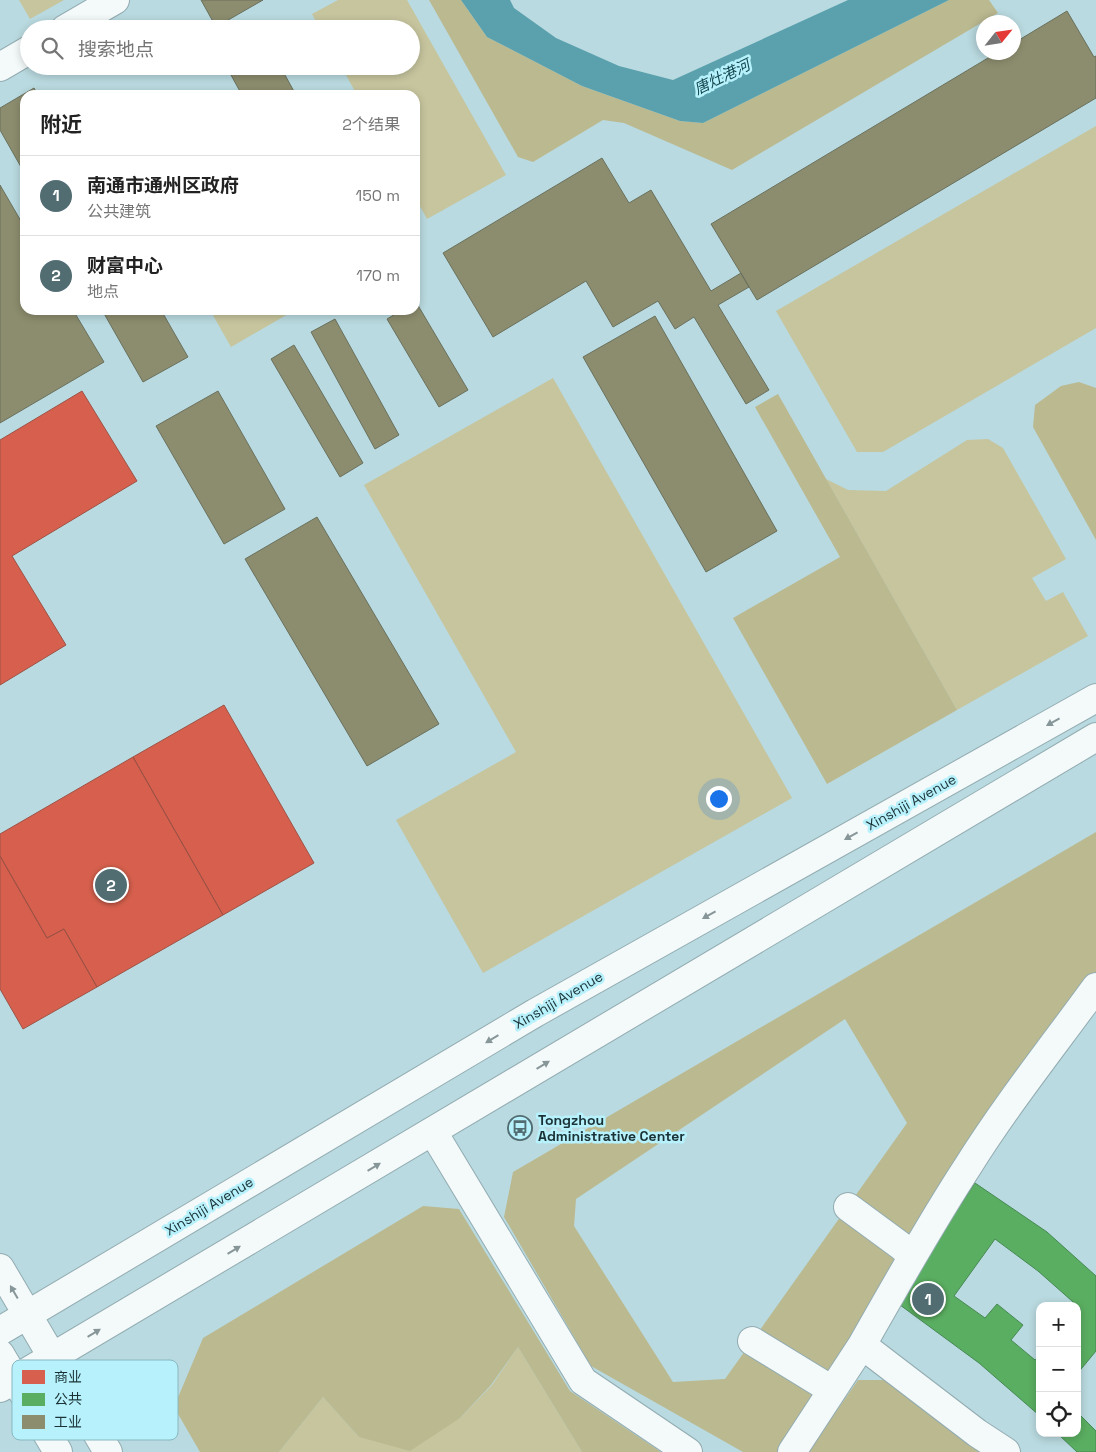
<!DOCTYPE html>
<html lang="zh">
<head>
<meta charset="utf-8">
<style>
	body { margin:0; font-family:"Space Grotesk","Noto Sans SC",sans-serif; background:#f2f2f2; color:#222 }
	.controls { position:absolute; right:15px; bottom:15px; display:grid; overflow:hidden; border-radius:10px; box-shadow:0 2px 8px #0003 }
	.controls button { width:45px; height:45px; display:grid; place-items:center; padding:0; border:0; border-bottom:1px solid #e0e0e0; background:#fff; color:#222; font:25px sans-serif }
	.compass { position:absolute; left:976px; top:15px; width:45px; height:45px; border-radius:50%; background:#fff; box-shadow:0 2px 8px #0003; rotate:60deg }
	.you { position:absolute; left:718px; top:798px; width:18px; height:18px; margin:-12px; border:4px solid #fff; border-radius:50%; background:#1a73e8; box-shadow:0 0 0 8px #1a73e833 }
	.badge { display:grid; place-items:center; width:32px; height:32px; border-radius:50%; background:#526d72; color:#fff; font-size:16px; font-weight:700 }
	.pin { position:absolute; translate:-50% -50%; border:2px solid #fff; box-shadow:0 1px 5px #0006 }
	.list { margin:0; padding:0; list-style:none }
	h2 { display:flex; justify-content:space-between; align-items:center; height:65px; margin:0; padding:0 20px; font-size:21px }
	h2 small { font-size:16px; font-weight:400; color:#767676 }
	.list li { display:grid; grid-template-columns:32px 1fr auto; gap:15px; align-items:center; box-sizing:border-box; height:80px; padding:0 20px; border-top:1px solid #e0e0e0 }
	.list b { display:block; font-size:19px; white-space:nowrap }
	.list p { margin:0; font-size:16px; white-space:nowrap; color:#767676 }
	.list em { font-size:16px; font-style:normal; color:#767676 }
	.icon { flex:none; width:28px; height:28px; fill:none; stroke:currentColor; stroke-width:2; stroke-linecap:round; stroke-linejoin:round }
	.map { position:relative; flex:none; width:1096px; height:1452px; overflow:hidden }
	.search { position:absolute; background:#fff; box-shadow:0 2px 8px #0003; left:20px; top:20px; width:400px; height:55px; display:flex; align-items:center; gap:12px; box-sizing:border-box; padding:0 18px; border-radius:28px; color:#767676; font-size:19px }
	.panel { position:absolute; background:#fff; box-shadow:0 2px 8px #0003; left:20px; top:90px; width:400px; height:225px; border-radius:15px }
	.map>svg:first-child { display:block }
	.green { fill:#c6c59e }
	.forest { fill:#bbb990; fill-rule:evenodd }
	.water { fill:#5aa1ad }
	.shops { fill:#d6604d; stroke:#9e5246 }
	.public { fill:#5aae61; stroke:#478954 }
	.industry { fill:#8c8c6e; stroke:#6a715d }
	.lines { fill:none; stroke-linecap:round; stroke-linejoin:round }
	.minor-casing { stroke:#92acb1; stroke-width:30 }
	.major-casing { stroke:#92acb1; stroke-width:30 }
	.minor { stroke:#f4f9fa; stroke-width:28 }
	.major { stroke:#f4f9fa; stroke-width:28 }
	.oneway { fill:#879698 }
	.labels { text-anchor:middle; stroke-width:5; stroke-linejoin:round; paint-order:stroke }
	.street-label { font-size:14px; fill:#1a3236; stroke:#b7f2fc }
	.poi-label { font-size:14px; font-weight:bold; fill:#1a3236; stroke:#b7f2fc; text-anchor:start }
	.water-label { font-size:15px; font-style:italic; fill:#13464e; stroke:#b7f2fc }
	.key { fill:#b7f2fc; stroke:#88b8c1; stroke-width:1 }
	.key-label { font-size:14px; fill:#1a3236 }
</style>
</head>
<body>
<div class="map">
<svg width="1096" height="1452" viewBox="0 0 1096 1452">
	<rect width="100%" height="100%" fill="#b9dae0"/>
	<path class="green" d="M19,0h45l-34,19z
		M338,0h69l99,175 -79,44 -12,-22v-102h-58l-16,-29h70v-37h-91l-8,-15z
		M1096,126v202l-213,124h-26l-81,-141z
		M210,310h85l-64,37z
		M553,378l239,420 -309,175 -87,-153 120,-68 -152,-267z
		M988,439l15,9 63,111 -34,19 14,23 17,-9 25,44 -131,74 -131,-231 22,11 38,1 81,-51z
		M518,1347l64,105h-303l44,-55 36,40 101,-19 32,-33z"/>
	<path class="forest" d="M429,0h32l26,37 95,49 98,35 23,2 246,-123h40l9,13 -266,157 -108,-47 -21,-3 -70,42 -15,-5z
		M1079,382l17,6v152l-63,-113 2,-22 26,-19z
		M778,394l179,316 -130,74 -94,-166 107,-61 -85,-150z
		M1096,832v156l-304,464h-49l-152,-86 -87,-149 9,-45zM845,1019l62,104 -182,256 -52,3 -99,-156 2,-27z
		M423,1206l36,3 111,182 91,61h-79l-64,-105 -27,38 -31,33 -50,33 -51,-14 -36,-40 -44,55h-79l-26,-45 29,-69z
		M858,1380h37l95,72h-182z"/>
	<path class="water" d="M461,0h49l4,8 42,30 63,28 54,14 175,-80h101l-246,123 -23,-2 -98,-35 -95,-49z"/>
	<path class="shops" d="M82,391l55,90 -125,75 54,89 -66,40v-245z
		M224,705l90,158 -91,52 -90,-158z
		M133,757l90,158 -126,72 -33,-58 -17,9 -47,-82v-22z
		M0,856l47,82 17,-9 33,58 -74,42 -23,-40z"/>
	<path class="public" d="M975,1183l72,49 49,44v75l-19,23v-60l4,-5 -43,-38 -43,-32 -41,57 31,22 12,-14 26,21 -12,15 24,20 5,-4v60l-61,-53 -83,-61z
		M1077,1412l19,19v21h-19l-20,-19h20z"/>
	<path class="industry" d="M201,0h62l-47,27z
		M1067,11l27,46 2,-1v42l-339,202 -46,-76 287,-172h16v-9z
		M226,66h54l16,29h-54z
		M34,88l4,7h-13v79l-25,-44v-22z
		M602,158l27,45 22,-13 60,101 30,-18 8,14 -31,18 51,85 -23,14 -52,-87 -19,12 -17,-28 -45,26 -27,-46 -93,56 -50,-84z
		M0,185l25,43v82h48l31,52 -104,61z
		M416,302l52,88 -29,17 -52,-88 15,-9h13z
		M102,310h59l27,47 -45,25z
		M655,316l122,215 -71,41 -123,-215z
		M335,319l64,116 -24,14 -64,-117z
		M294,345l69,118 -23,14 -69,-118z
		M218,391l67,118 -61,35 -68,-118z
		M317,517l122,207 -72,42 -122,-207z"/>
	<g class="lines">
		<defs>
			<path id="minor" d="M65,29l50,-29
				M0,67l29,-17
				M433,1132l150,249 105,71
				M848,1207l53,39 11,10
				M752,1341l80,49
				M862,1345c34,-60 68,-121 106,-179 39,-62 85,-120 128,-179
				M792,1452l70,-107 115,88 29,19"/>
			<path id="major" d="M0,1268l108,184
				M0,1331l535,-318 561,-315
				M0,1354l58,98
				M0,1388l1096,-651"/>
		</defs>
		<use href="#minor" class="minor-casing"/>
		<use href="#major" class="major-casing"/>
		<use href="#minor" class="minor"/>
		<use href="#major" class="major"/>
	</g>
	<defs><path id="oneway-solid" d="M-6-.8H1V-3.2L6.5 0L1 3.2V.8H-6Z" transform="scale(1.25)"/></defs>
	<g class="oneway">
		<use href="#oneway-solid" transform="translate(1053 722) rotate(151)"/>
		<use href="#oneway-solid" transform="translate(851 836) rotate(151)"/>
		<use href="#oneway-solid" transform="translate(709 915) rotate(151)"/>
		<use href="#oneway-solid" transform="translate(492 1039) rotate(149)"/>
		<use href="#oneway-solid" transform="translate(543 1065) rotate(-31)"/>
		<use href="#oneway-solid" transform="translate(374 1167) rotate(-31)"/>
		<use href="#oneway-solid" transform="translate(234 1250) rotate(-31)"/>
		<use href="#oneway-solid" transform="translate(14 1292) rotate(-120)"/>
		<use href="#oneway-solid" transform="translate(94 1333) rotate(-31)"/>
	</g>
	<defs>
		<symbol id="bus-ring" viewBox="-11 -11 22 22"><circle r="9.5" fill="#b7f2fc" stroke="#526d72" stroke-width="1.5"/><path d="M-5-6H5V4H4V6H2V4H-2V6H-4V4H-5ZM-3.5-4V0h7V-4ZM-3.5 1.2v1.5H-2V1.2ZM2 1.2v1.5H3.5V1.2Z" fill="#526d72"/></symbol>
	</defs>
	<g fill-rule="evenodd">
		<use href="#bus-ring" x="506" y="1114" width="28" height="28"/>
	</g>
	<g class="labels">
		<g class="street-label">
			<text transform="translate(911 802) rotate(-29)" y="5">Xinshiji Avenue</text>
			<text transform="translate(558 1000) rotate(-30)" y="5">Xinshiji Avenue</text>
			<text transform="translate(209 1206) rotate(-31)" y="5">Xinshiji Avenue</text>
		</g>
		<g class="poi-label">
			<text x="538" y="1125">Tongzhou<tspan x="538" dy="16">Administrative Center</tspan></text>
		</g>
		<g class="water-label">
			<text transform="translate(722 77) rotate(-26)" y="5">唐灶港河</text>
		</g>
	</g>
	<rect x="12" y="1360" width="166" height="80" rx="8" class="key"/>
	<rect x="22" y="1370" width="23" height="14" fill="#d6604d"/>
	<rect x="22" y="1393" width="23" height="13" fill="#5aae61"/>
	<rect x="22" y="1415" width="23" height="14" fill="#8c8c6e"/>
	<g class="key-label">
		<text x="54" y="1382">商业</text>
		<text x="54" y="1404">公共</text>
		<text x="54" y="1427">工业</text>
	</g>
</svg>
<div class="controls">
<button>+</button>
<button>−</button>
<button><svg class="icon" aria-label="locate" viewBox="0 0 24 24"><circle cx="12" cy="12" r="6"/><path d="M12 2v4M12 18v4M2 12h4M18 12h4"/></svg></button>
</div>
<svg class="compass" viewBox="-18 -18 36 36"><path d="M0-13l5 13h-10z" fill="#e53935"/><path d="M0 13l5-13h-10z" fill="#767676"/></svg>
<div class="you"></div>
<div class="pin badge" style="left:928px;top:1299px">1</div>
<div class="pin badge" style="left:111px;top:885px">2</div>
<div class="search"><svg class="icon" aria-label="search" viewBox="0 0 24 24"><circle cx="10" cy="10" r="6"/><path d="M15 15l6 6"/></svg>搜索地点</div>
<section class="panel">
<h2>附近<small>2个结果</small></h2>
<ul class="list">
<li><span class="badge">1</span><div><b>南通市通州区政府</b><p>公共建筑</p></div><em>150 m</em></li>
<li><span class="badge">2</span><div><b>财富中心</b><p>地点</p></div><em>170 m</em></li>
</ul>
</section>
</div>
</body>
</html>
